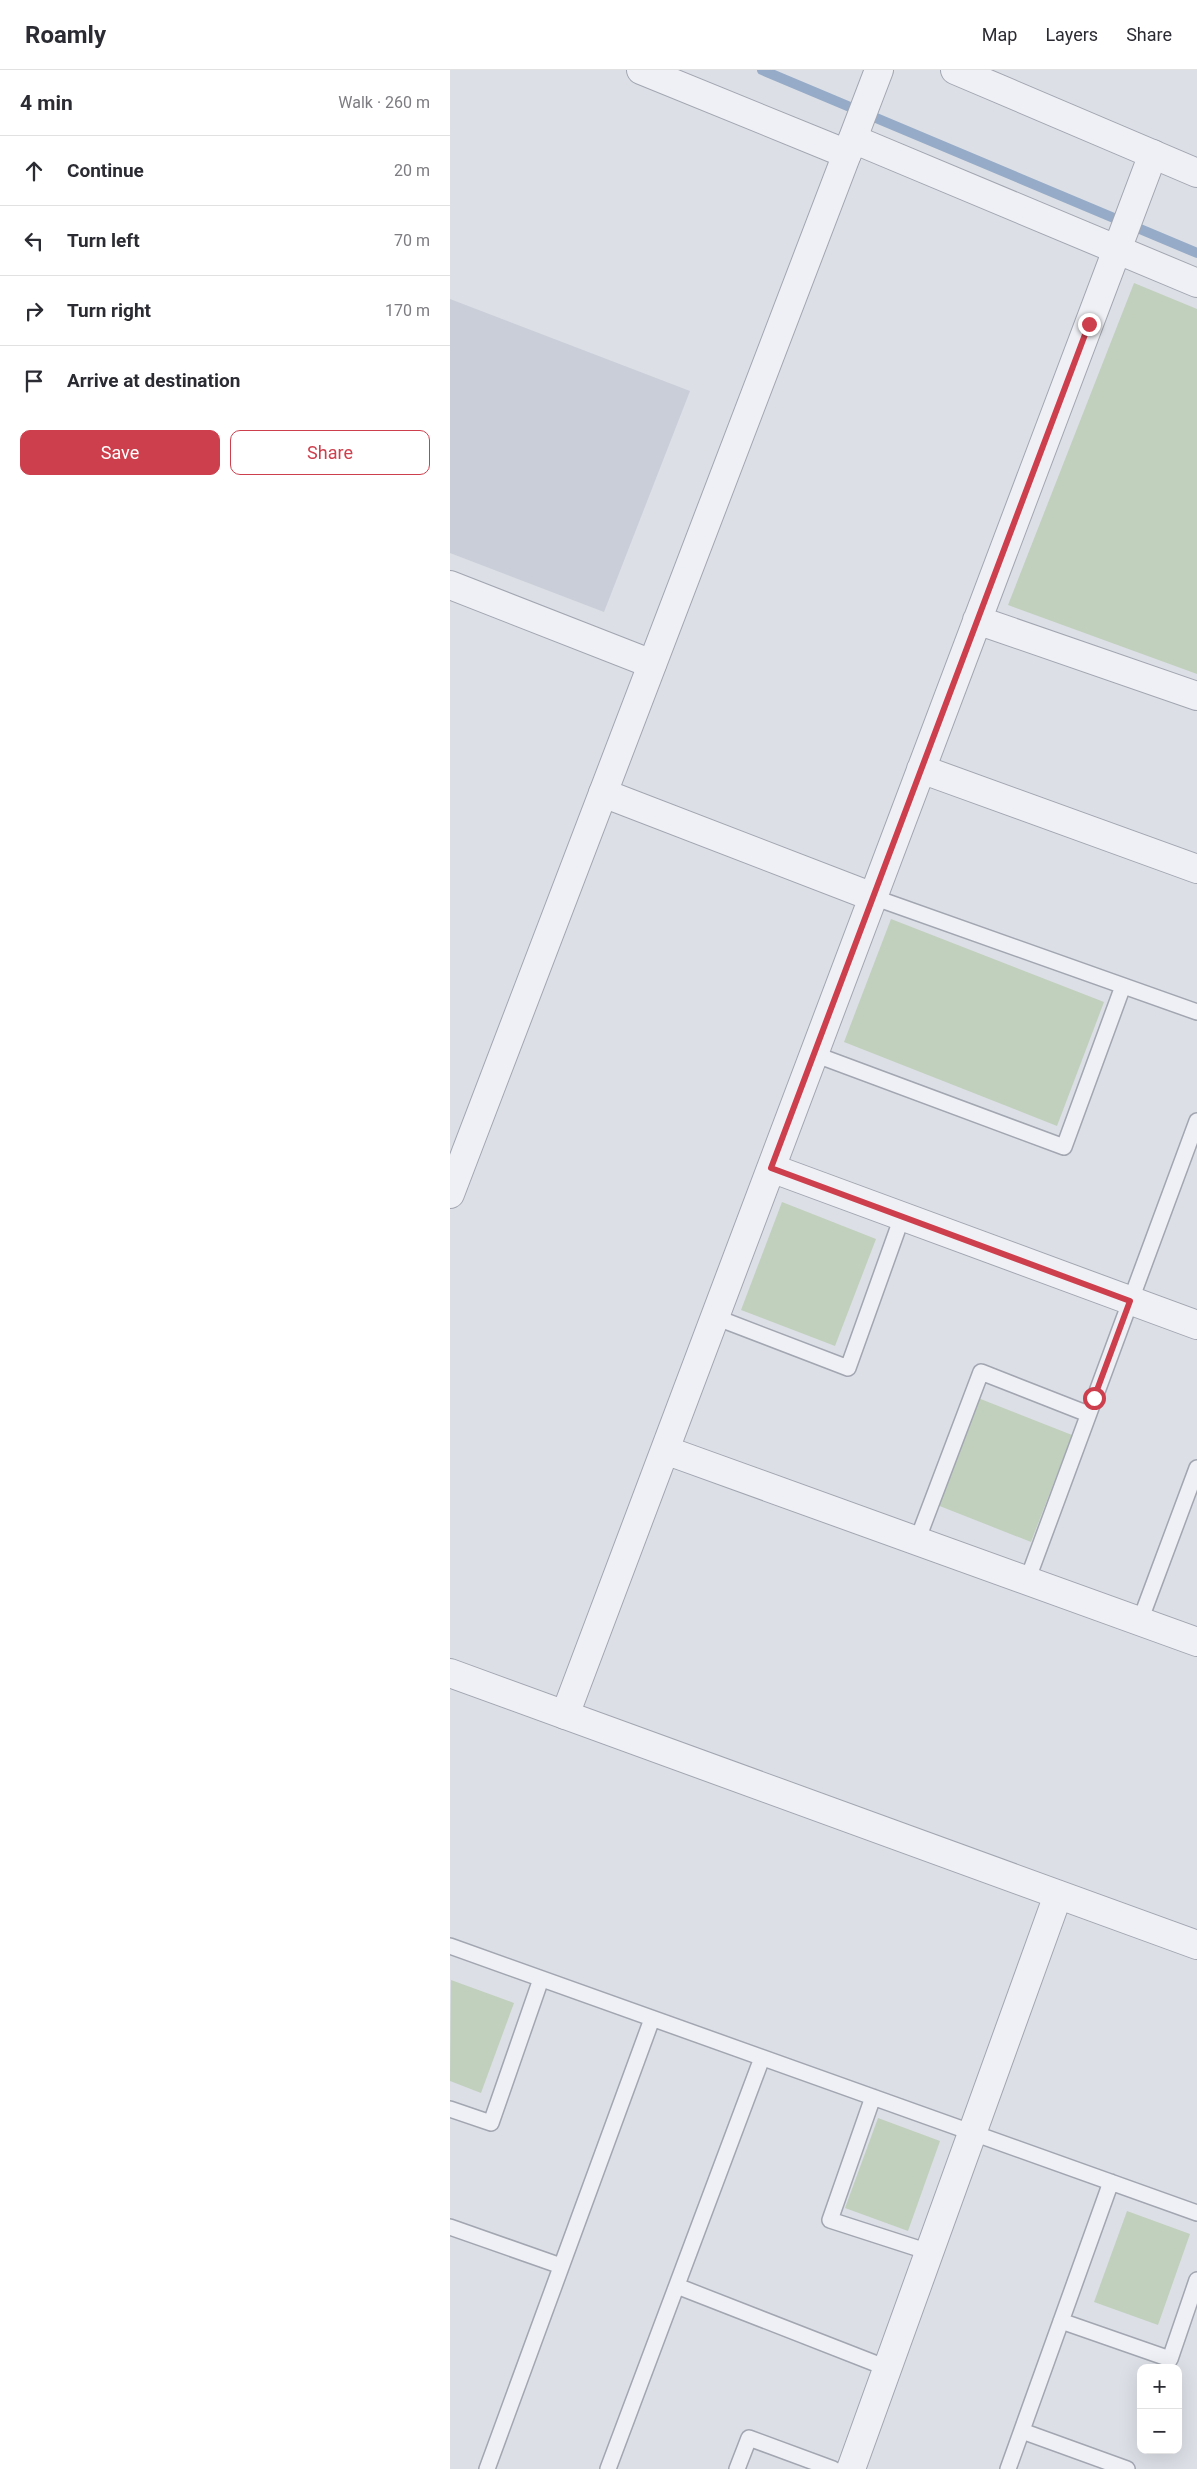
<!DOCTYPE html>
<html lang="en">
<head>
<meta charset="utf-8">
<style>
	body { margin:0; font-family:Roboto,sans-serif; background:#f2f2f3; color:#2b2b33 }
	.controls { position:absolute; right:15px; bottom:15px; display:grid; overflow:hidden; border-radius:10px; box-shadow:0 5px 20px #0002 }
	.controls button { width:45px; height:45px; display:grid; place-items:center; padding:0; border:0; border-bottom:1px solid #e1e1e2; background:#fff; color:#2b2b33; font:25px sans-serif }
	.stop { position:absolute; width:15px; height:15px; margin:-11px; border:4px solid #ce3f4d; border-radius:50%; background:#fff }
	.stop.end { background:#ce3f4d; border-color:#fff; box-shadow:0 1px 5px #0008 }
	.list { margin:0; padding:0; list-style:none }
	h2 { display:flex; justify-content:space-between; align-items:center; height:65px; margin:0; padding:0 20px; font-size:21px }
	h2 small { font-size:16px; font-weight:400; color:#7c7c81 }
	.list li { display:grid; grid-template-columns:32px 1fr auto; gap:15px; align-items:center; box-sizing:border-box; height:70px; padding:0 20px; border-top:1px solid #e1e1e2 }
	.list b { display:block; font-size:19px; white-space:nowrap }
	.list em { font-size:16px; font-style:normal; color:#7c7c81 }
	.actions { display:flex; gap:10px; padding:15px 20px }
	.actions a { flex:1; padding:11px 0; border:1px solid #ce3f4d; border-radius:10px; text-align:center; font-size:18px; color:#ce3f4d }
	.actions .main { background:#ce3f4d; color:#fff }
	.icon { flex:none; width:28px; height:28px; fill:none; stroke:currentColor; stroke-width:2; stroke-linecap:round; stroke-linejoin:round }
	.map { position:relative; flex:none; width:747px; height:2399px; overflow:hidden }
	header { display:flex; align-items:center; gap:30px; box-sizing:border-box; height:70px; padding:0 25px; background:#fff; border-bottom:1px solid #e1e1e2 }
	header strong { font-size:24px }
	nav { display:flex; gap:28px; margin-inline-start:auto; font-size:18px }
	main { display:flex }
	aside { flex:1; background:#fff }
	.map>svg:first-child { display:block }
	.built { fill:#caced8 }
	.green { fill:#c1d0bd }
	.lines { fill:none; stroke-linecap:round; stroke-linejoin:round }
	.stream { stroke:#96abc7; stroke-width:10 }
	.service-casing { stroke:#a2a6b0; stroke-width:18 }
	.minor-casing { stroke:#a2a6b0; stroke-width:30 }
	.tertiary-casing { stroke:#a2a6b0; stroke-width:30 }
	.service { stroke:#eff0f5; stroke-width:15 }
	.minor { stroke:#eff0f5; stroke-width:28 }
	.tertiary { stroke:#eff0f5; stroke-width:28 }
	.route { stroke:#ce3f4d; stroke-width:6 }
</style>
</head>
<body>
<header>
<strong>Roamly</strong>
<nav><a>Map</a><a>Layers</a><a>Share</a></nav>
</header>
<main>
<aside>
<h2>4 min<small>Walk · 260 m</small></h2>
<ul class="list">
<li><svg class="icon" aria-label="ahead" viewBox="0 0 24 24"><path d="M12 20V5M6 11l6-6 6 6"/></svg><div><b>Continue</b></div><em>20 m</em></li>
<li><svg class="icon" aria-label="left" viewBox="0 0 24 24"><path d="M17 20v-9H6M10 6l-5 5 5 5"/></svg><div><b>Turn left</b></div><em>70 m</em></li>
<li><svg class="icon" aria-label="right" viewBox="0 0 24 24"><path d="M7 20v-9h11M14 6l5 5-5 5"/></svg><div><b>Turn right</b></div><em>170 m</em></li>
<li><svg class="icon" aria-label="arrive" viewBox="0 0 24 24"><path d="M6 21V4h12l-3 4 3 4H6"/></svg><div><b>Arrive at destination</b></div></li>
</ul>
<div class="actions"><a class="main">Save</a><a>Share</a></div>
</aside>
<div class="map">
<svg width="747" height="2399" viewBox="0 0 747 2399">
	<rect width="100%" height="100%" fill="#dcdfe6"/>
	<path class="built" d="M0,229l240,92 -86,221 -154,-59z"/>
	<path class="green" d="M684,213l63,26v365l-189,-69z
		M441,849l213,83 -47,124 -213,-84z
		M332,1132l94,37 -41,107 -94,-36z
		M528,1328l94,37 -41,107 -94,-37z
		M1,1910l63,23 -33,90 -31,-12z
		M428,2048l62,23 -32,90 -63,-23z
		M677,2141l63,23 -32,91 -64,-23z"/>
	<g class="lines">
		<path class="stream" d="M312,0l435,183"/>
		<defs>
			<path id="service" d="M423,827l324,115
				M364,984l250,93 59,-161
				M265,1247l133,51 54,-151
				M467,1471l64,-169 107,42
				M577,1511l170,-460
				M690,1551l57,-153
				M0,1876l747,267
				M423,2027l-43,123 99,32
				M0,2039l41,14 50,-144
				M0,2157l111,39
				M227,2216l210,82
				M611,2251l109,38 27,-79
				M572,2361l105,38
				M37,2399l165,-450
				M158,2399l154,-411
				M287,2399l12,-31 84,31
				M558,2399l103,-287"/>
			<path id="minor" d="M191,0l206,84
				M403,69l344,144
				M0,515l202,79
				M527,550l220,76
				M471,699l276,100
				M153,723l270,104
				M321,1098l426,157
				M215,1380l532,192
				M115,1645l588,-1561
				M401,2399l207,-574"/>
			<path id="tertiary" d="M505,0l242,103
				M0,1124l429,-1124
				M0,1603l747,272"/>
		</defs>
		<use href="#service" class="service-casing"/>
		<use href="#minor" class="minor-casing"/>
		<use href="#tertiary" class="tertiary-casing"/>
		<use href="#service" class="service"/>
		<use href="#minor" class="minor"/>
		<use href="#tertiary" class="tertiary"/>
	</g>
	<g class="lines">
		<path class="route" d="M639,254l-318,844 359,133 -36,97"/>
	</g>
</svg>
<div class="controls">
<button>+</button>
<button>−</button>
</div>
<div class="stop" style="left:644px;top:1328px"></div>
<div class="stop end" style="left:639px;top:254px"></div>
</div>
</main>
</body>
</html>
